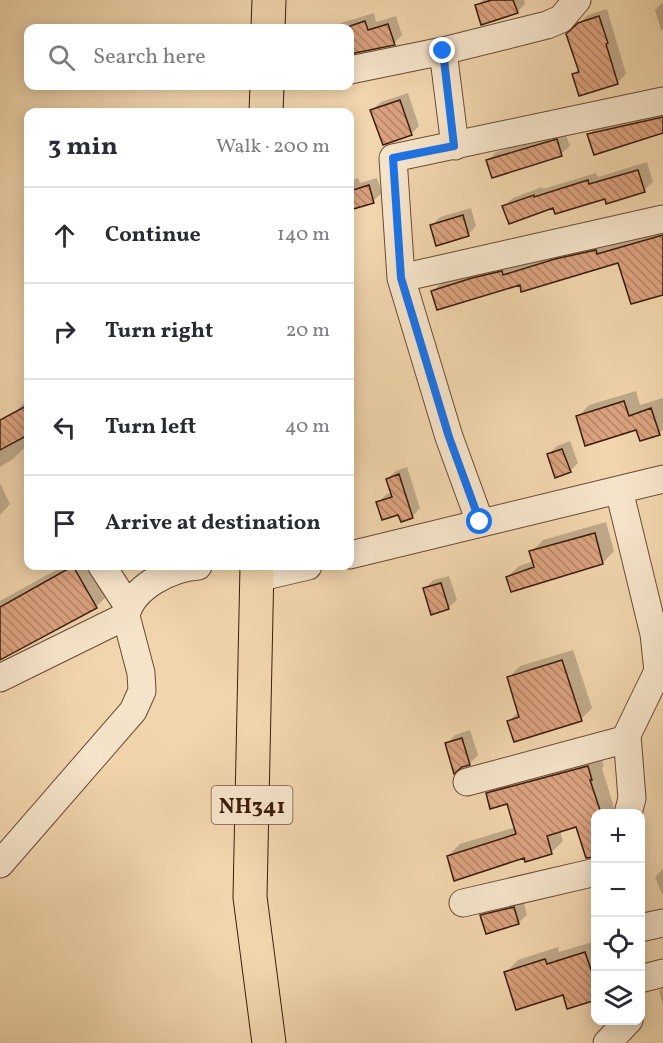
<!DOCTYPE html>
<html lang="en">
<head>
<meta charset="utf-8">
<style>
	body { margin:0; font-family:Vollkorn,serif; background:#f7f7f7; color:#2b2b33 }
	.controls { position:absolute; right:18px; bottom:18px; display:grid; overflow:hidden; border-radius:12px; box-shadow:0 3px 15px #0003 }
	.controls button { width:54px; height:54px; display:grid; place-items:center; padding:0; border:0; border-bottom:2px solid #e1e1e2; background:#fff; color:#2b2b33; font:30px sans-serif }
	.stop { position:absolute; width:18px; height:18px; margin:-14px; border:4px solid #1a73e8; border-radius:50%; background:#fff }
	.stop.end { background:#1a73e8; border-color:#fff; box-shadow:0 2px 6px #0008 }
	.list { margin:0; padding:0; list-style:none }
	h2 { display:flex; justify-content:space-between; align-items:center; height:78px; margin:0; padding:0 24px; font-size:26px }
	h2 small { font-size:20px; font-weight:400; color:#7c7c81 }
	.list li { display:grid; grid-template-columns:39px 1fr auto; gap:18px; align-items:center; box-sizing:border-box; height:96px; padding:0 24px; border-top:2px solid #e1e1e2 }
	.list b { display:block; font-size:22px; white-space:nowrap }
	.list em { font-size:20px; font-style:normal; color:#7c7c81 }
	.icon { flex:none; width:33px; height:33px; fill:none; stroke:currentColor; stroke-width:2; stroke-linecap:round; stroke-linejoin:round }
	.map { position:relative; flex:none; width:663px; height:1043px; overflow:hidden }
	.search { position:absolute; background:#fff; box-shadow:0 3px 15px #0003; left:24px; top:24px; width:330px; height:66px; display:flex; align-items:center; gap:15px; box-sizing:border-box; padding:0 21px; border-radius:12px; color:#7c7c81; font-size:22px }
	.panel { position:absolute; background:#fff; box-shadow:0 3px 15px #0003; left:24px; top:108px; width:330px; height:462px; border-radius:12px }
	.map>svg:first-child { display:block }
	.shadow { fill:#0003 }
	.building { fill:url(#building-back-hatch); stroke:#3b1c0c; stroke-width:1.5 }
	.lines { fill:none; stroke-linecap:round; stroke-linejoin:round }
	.minor-casing { stroke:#684a34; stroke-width:29 }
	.highway-casing { stroke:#3b1c0c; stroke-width:35 }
	.minor { stroke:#f6e4ca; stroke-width:27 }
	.highway { stroke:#f1d5ad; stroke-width:33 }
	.route { stroke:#1a73e8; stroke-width:8 }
	.labels { text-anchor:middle; stroke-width:4.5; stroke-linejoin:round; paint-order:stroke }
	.shield { fill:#f6e4ca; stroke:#735845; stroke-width:1.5 }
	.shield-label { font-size:22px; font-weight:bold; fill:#3b1c0c }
</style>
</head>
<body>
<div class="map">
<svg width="663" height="1043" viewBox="0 0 663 1043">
	<defs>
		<pattern id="building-back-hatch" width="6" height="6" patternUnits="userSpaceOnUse" patternTransform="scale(1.5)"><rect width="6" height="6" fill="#dba27f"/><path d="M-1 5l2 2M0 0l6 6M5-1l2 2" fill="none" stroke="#b38366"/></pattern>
	</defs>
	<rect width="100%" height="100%" fill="#f1d5ad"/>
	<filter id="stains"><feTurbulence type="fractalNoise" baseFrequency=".00333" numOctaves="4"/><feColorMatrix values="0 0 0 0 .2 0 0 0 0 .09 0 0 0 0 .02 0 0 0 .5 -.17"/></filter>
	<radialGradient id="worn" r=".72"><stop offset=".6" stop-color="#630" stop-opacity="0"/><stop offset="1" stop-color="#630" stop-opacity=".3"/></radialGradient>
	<path class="shadow" d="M483,0h41l1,4 -8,8 -40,-6z
		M663,2v28h-2l-6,-20z
		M607,9l19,65 -9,9 -43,-9 5,-5 -3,-43 12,-11z
		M374,13l2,9 20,-6 6,19 -8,8 -44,10v-25h-15l6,-5z
		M408,93l11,33 -8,8 -39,-24 9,-8z
		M663,111v21l-74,3 8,-9z
		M565,132l5,14 -9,8 -73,7 8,-9z
		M647,162l6,20 -9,8 -90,16h-50l9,-8 29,-11 1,2 53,-16 2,4z
		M358,178l2,5 17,-5 5,15 -9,8 -23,7v-27z
		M471,208l5,18 -8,9 -36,-10 8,-8z
		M663,227v66l-44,-32 -98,23 -88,7 12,-12z
		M636,391l4,14 23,-7v32l-4,3 -81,-16 11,-12z
		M28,399v35l-4,2 4,8 -15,15 -13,8v-40z
		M570,441l8,22 -8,8 -22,-16 9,-9z
		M407,467l13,41 -8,9 -13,-4 -21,-11 9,-8 5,-2 -5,-13 9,-8z
		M0,483l10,21 -10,11z
		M606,522l8,29 -11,12 -96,14 12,-11 15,-5 -3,-9 12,-12z
		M63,566h33l15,26 -15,15 -96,52v-58z
		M449,576l8,24 -9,8 -23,-19 8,-9z
		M573,650l19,58 -11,11 -72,2 10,-10 -10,-34 11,-11z
		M470,730l8,25 -9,9 -22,-21 8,-8z
		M600,755l4,11 -2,2 14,46h-20l-19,11 -17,6 3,10 -12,12 -26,3h-77l12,-12 56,-17 -8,-25 -21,-8 12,-12z
		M663,869v25h-1l-7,-17z
		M523,900l4,15 -9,8 -36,-7 8,-9z
		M596,941v57l-32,-5 -58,-20 12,-13 40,-13 1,5z
		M663,987v18l-4,-14z"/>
	<path class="building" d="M492,0h21l5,13 -37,12 -6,-20z
		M599,16l9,27 -2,1 12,40 -39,12 -7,-22 7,-2 -13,-38 12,-11z
		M365,21l3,9 20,-6 7,21 -45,9v-28z
		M400,100l12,35 -29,10 -13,-35z
		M663,117v16l-69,22 -7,-21z
		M557,139l5,17 -70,22 -6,-18z
		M638,170l7,22 -39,12 -1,-5 -50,15 -2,-6 -44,16 -7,-18 32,-11v2l54,-17 1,4z
		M369,185l5,18 -24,7v-19z
		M463,215l6,21 -33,10 -6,-21z
		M663,235v60l-32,9 -13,-41 -97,29 -1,-7 -83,25 -6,-19 41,-13 30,-7 1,4 52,-16 41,-9 1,4z
		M624,401l5,15 22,-8 9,27 -20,6 -4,-11 -51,16 -9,-30z
		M28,405v30l-28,15v-30z
		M562,449l9,23 -16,6 -8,-24z
		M399,474l14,44 -12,4 -3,-7 -16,5 -6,-18 16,-5 -6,-18z
		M595,533l8,31 -92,28 -5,-15 28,-10 -5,-16z
		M73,566l24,42 -97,52v-53z
		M441,583l8,26 -18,6 -8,-27z
		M562,660l20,61 -68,21 -7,-21 12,-4 -12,-40z
		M462,738l8,27 -8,2 -8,7 -9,-31z
		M588,766l4,14h-2l11,33h-5v44l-10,1 -10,-31 -29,9 5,18 -27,8 -1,-4 -70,23 -7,-25 69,-22 -9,-30 -17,5 -4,-16z
		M514,907l5,17 -33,10 -6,-19z
		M585,952l11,32v16l-29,9 -4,-14 -47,15 -12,-38 41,-13 2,5z"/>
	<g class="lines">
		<defs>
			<path id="minor" d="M443,51l12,95
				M350,70l93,-19 104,-26 14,-6 16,-19
				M401,278l262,-59
				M619,490l35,144 4,37 -31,64 5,63 -4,16
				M480,522l-31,-85 -48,-159 -8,-120 270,-57
				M350,555l313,-76
				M102,566l26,40
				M257,578l51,-12
				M0,678l126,-62
				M467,782l160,-43
				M0,864l133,-153 9,-20 -1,-18 -15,-57c6,-29 45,-48 72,-50
				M463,903l133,-31
				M640,928l23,-5
				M640,979l23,-6
				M607,1043l22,-23"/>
			<path id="highway" d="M268,28l1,-28
				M266,112l1,-26
				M257,566l-7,331 19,146"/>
		</defs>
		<use href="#minor" class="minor-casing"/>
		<use href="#highway" class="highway-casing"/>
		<use href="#minor" class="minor"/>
		<use href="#highway" class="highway"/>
	</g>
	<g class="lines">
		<path class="route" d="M443,51l11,95 -61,12 8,120 48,159 31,85"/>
	</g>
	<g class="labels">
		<rect class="shield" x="211.5" y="786" width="81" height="38" rx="4.5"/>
		<g class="shield-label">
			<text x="252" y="813">NH341</text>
		</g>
	</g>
	<rect width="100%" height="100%" filter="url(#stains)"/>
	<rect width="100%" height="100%" fill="url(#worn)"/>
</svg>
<div class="controls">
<button>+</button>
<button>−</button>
<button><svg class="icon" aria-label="locate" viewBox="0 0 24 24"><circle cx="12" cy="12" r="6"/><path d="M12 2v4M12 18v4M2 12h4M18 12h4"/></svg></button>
<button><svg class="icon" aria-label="layers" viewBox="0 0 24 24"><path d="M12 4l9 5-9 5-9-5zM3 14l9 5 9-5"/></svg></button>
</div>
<div class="stop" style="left:480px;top:522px"></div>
<div class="stop end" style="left:443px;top:51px"></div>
<div class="search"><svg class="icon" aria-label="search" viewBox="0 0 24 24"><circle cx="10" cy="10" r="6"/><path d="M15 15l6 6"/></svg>Search here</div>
<section class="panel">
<h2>3 min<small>Walk · 200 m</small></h2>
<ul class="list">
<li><svg class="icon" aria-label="ahead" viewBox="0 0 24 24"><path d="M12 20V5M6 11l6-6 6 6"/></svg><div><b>Continue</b></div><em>140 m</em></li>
<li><svg class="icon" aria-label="right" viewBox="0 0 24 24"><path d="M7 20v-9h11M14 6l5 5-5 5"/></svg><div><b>Turn right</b></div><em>20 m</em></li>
<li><svg class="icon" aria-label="left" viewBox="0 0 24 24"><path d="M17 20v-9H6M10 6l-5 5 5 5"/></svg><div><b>Turn left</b></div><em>40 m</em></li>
<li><svg class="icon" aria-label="arrive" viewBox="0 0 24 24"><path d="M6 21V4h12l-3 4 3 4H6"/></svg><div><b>Arrive at destination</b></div></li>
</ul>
</section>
</div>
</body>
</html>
